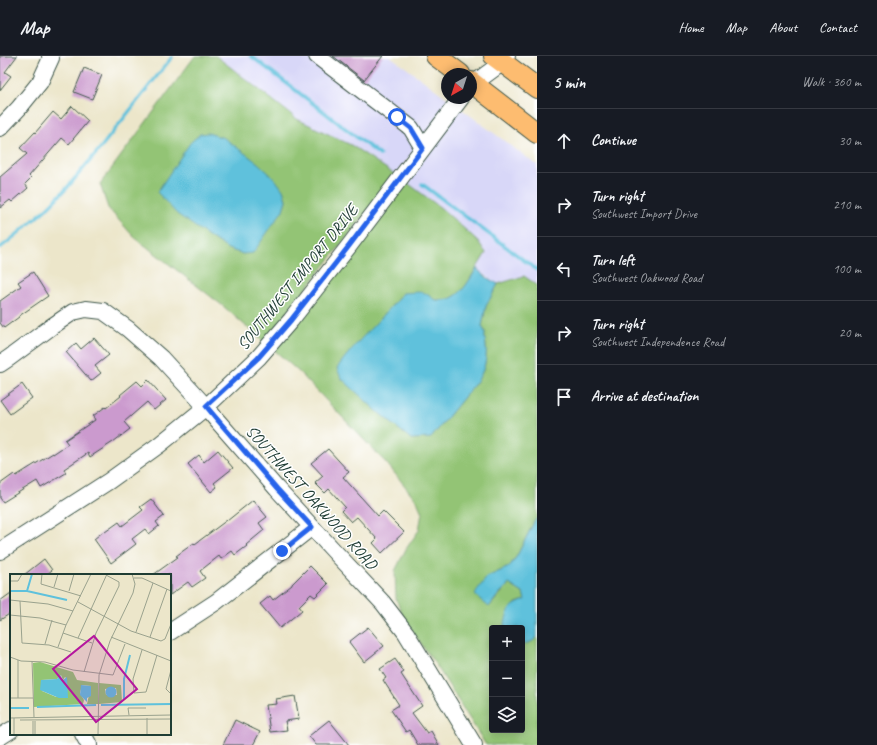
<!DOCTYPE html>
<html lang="en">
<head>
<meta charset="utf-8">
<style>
	body { margin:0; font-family:Caveat,sans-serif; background:#242831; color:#f1f3f6 }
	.controls { position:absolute; right:12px; bottom:12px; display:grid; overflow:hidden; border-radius:4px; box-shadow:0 2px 10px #0003 }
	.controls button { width:36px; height:36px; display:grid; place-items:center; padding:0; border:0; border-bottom:1px solid #363941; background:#171b24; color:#f1f3f6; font:20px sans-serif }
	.compass { position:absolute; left:441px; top:12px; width:36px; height:36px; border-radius:50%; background:#171b24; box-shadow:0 2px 10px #0003; rotate:219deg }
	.stop { position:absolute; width:12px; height:12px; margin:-9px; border:3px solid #2563eb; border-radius:50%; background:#fff }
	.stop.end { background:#2563eb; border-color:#fff; box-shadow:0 1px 4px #0008 }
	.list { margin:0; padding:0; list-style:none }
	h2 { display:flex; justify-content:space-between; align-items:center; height:52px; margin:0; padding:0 16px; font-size:17px }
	h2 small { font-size:13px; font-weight:400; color:#9ea1a6 }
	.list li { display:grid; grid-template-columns:26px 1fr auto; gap:12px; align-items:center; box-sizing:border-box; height:64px; padding:0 16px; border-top:1px solid #363941 }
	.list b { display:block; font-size:15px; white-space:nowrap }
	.list p { margin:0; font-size:13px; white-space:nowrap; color:#9ea1a6 }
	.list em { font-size:13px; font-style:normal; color:#9ea1a6 }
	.icon { flex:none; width:22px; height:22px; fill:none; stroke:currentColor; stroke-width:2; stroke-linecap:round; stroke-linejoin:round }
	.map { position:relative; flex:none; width:537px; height:689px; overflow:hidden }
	header { display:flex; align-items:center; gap:24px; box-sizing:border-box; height:56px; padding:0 20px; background:#171b24; border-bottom:1px solid #363941 }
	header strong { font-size:19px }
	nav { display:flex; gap:22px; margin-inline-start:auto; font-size:14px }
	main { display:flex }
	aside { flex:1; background:#171b24 }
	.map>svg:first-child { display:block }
	.built { fill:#d8d7f8 }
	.green { fill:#93c474; stroke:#598054; fill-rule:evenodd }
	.water { fill:#5ec1dc; stroke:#3e7f88 }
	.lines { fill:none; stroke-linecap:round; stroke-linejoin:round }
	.stream { stroke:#5ec1dc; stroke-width:3.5 }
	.building { fill:#cb9ace }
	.minor-casing { stroke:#3e564a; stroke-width:18 }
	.major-casing { stroke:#3e564a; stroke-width:22 }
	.minor { stroke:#fff; stroke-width:16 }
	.major { stroke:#fdbc6f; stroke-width:20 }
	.route { stroke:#2563eb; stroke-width:5 }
	.labels { text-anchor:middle; stroke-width:3; stroke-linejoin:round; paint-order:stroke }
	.street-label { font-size:17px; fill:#1f3d34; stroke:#fff }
	.inset-river { fill:none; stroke:#5ec1dc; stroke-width:2 }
	.inset-road { fill:none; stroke:#9aa28e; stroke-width:1 }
	.view { fill:#b5179e; fill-opacity:0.15; stroke:#b5179e; stroke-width:2 }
	.inset-edge { fill:none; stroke:#1f3d34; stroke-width:2 }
</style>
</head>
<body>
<header>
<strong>Map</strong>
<nav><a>Home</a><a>Map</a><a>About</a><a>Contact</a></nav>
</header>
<main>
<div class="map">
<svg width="537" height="689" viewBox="0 0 537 689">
	<rect width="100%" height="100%" fill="#fff"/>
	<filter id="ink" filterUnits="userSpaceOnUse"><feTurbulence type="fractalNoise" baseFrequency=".025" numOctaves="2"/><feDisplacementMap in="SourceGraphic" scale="8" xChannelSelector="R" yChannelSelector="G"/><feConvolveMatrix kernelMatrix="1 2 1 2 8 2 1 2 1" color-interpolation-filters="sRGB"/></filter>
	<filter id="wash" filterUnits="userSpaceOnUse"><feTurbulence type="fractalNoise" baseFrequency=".012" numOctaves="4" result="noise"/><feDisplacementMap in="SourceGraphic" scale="16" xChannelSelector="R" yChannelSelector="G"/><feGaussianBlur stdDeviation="0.9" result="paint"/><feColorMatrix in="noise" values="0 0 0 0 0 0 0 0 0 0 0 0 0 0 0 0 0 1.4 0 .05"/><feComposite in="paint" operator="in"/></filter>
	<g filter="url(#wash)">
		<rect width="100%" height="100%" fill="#ece6ca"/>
		<path class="built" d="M216,0h174l61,45 -55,74 -45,-30 -54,-26z
			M460,52l77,57v120l-13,-9 -26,8 -9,-4 -1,1 1,-3 -10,-7 -2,-3 9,-15 -81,-72z"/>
		<path class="green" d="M195,0h21l81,63 54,26 45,30 -132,167 -41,-36 -89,-69 -26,-29 -8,-24zM283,134l3,10 -3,10 -40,44 -15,-5 -21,-14z
			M405,125l36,27 37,33 8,12 -21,34 -7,7 -8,5 -16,1 -10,-7h-21l-66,75 5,10 36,34 33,27 20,-1 46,-57c7,-10 10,-21 9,-33 0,-6 -2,-10 -1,-16l-3,-6 4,-20 12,-22 26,-8 13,9v233l-3,4 -17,34 -8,11 -22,10 2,30 20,-23 14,9 2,7 -9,3 -12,24 1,1h-13v102h30v-85l11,-4 4,-4v108h-51l-2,-3 -46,-74 -21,-30 -14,-22 -7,-17 -1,-28 11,-22 13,-19 3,-17 -5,-12 -29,-36 -89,-93 -26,-23z"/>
		<path class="water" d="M208,77l16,5 34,25 17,16 8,11 3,10 -3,10 -30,43 -10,1 -15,-5 -21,-14 -30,-21 -20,-22 33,-49 10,-9z
			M477,212l2,3 10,8 9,5 -12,22 -4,20 3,6c-1,6 1,10 1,16 1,12 -2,23 -9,33l-46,57 -20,1 -33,-27 -37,-34 -4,-10c19,-27 45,-49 66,-75 6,0 17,-2 22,0 4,2 7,6 11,7 22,3 31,-16 41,-32z
			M537,462v119l-4,4 -11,4v-17h-17l-1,-1c4,-17 5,-21 21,-27l-2,-7 -14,-9 -10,10 -10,13 -14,-12 3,-6 9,-12 22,-10 8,-11 17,-34z"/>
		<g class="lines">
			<path class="stream" d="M251,0l129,99
				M422,128l115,86
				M0,192l15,-12 29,-25 22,-22 32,-38 74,-94"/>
		</g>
		<g id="blocks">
			<path class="building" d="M0,0h17l-12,16 6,4 -11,14z
				M333,0h50l-19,24z
				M84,12l18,7 -10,24 -18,-7z
				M72,50l16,15 -19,23 -7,-6 -33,38 2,2 -6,6 3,4 -16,14 -2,-2 -10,8v-31l27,-23 -7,-6 15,-16v1l18,-21 8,7z
				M33,216l15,24 -29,20v1l-15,11 -4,-5v-22l21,-15 -3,-4z
				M94,282l15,17 -14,11 6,7 -10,8 -25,-29 10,-9 5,6z
				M148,324l18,20 -12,10 -7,-8 -23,20 6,7 -17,13 -23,15 -2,-4 -24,16 2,4 -25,15 -4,-7 -34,21 -3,-4v-14l14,-10 2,2 37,-23v1l15,-10 -3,-4 30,-20 -2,-4 12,-9 1,1 15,-12 -1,-1 17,-14 5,5z
				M22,328l10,14 -22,16 -10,-14z
				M328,393l21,23 -6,5 35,39 5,-5 21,21 -22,21 -9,-10 4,-4 -20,-22 -6,5 -10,-11 4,-4 -16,-18 -4,4 -10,-10 8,-7 -12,-13z
				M218,394l15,18 -19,15 3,4 -6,5 -23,-28 11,-9 5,7z
				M151,443l13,17 -8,6 3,4 -10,8 -4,-5 -13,10 4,5 -25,19 -17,-24 10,-8 1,1 14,-10 3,4 21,-16 -3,-3z
				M253,444l14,17 -8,6 5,7 -18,15 1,1 -12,9 -3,-4 -11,8 -2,-3 -19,15 5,7 -13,9 -4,-5 -18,13v-20h-17l25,-18 -2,-1 18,-13 1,1 32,-24v1z
				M44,503l8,11 -6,5h-22z
				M310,510l18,18 -13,13 -4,-3 -12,12 3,4 -22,18 -20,-24 10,-8 3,4 19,-15v-1z
				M11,537v20l-11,7v-19z
				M368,571l16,19 -20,16 -15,-20z
				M395,603l9,13 -3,2 21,32 -10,7 15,20 4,-2 8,14h-21l-9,-15 -3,2 -15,-22 8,-5 -16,-25 3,-2 -6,-9z
				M295,640l4,23 -14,2 2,9 -17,2 -4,-27 11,-1 -1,-5z
				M235,664l25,12 -7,13h-30z
				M329,664l20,25h-33l-7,-9z"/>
		</g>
	</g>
	<g filter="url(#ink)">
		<use href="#blocks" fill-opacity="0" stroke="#3e564a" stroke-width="1"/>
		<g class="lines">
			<defs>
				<path id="minor" d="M317,0l94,72 12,20
					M473,28l30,-22 4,-6
					M0,72l19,-20 21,-26 11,-24 -1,-2
					M0,308l9,-6 42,-31 22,-15 13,-3 17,2 25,18 33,29 45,49 9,11 62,71 57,62 49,52 23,30 68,112
					M0,495l109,-70 50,-36 47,-38 52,-49 33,-38 58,-74 112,-148
					M170,576l46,-30 96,-75
					M83,678l6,11
					M0,681l11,-7"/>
				<path id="major" d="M436,0l24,18
					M494,0l43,32
					M471,26l66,51"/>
			</defs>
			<use href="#minor" class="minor-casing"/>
			<use href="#major" class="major-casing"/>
			<use href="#minor" class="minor"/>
			<use href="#major" class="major"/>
		</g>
	</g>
	<g class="lines" filter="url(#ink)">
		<path class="route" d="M282,495l30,-24 -35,-38 -61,-71 -10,-12 52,-48 33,-38 58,-74 74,-98 -12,-20 -14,-11"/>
	</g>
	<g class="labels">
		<g class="street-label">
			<text transform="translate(297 221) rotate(-51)" y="6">SOUTHWEST IMPORT DRIVE</text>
			<text transform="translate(312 441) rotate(48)" y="6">SOUTHWEST OAKWOOD ROAD</text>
		</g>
	</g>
	<g transform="translate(10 518)">
		<rect width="161" height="161" fill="#ece6ca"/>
		<path d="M30,88l33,10 4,8 21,3v21h-11l4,-18 -9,-1 -2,8 4,7 -1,4 -49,3 -1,-44zM51,101l2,5 2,-3 2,2v14l-11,4 -14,-6 -1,-11 16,-1zM89,109l22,2 1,17 -23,2zM106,114l1,7h-11l-1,-6z" fill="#93c474" fill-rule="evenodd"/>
		<path d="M50,101l3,5 4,-3 1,21h-9l-19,-8 1,-10 16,-1zM71,111l10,1v10l-4,2v4l-7,-7zM95.5 118a5.5 5.5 0 1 1 11 0a5.5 5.5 0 1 1-11 0Z" fill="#5ec1dc"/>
		<path class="inset-river" d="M0,17h17l40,9M17,17l5,-17M114,125v-20l6,-24M91,131l70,-1M27,133l59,-2M0,134h19"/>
		<path class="inset-road" d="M32,0l-1,10 40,12M124,4h8l29,13M0,7h8l4,-7M44,13l4,-13M59,17l5,-17M0,26l38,4 25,7M10,27l2,42 27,2 22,7M68,28l53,29 30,10 4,-2 6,-15M0,41l30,3 26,7M126,58l17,-49M53,59l29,10M101,63l60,24M140,63l17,-48M68,64l29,-64M35,70l7,-24M48,73l8,-22 25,-51M132,76l-9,29 1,14 12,-1 11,-37M0,83l11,4 24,1 28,8 40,5 12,-31M22,87l2,56M161,96l-5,19 5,5M74,98l12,-39 23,-47v-4l-13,-7M0,124h23M8,124v-38M119,141l-1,-7h18M0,144l161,-3M4,144v17M10,146l151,-1M23,147v14M25,147v14M88,161l1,-60 11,-34 23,-48 2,-9 -3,-10M137,161v-17"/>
		<path class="view" d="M84,62l43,53 -41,33 -43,-53z"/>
		<rect width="161" height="161" class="inset-edge"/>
	</g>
</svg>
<div class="controls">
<button>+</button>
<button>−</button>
<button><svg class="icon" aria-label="layers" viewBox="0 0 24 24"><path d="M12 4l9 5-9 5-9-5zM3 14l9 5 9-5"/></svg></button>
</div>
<svg class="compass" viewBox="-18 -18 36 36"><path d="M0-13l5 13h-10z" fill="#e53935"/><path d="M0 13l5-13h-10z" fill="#9ea1a6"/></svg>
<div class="stop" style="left:397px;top:61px"></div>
<div class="stop end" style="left:282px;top:495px"></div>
</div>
<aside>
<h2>5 min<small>Walk · 360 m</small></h2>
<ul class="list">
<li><svg class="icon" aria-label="ahead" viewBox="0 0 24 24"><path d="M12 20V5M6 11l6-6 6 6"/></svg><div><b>Continue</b></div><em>30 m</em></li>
<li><svg class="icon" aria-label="right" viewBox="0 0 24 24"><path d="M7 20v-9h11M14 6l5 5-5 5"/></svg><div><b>Turn right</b><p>Southwest Import Drive</p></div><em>210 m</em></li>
<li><svg class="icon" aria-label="left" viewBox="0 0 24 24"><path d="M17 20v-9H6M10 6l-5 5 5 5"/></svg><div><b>Turn left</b><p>Southwest Oakwood Road</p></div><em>100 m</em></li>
<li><svg class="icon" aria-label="right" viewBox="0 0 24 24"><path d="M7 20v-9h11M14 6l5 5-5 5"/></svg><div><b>Turn right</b><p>Southwest Independence Road</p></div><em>20 m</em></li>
<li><svg class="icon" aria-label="arrive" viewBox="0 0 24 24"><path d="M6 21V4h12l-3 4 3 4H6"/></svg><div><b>Arrive at destination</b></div></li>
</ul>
</aside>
</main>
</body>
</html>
